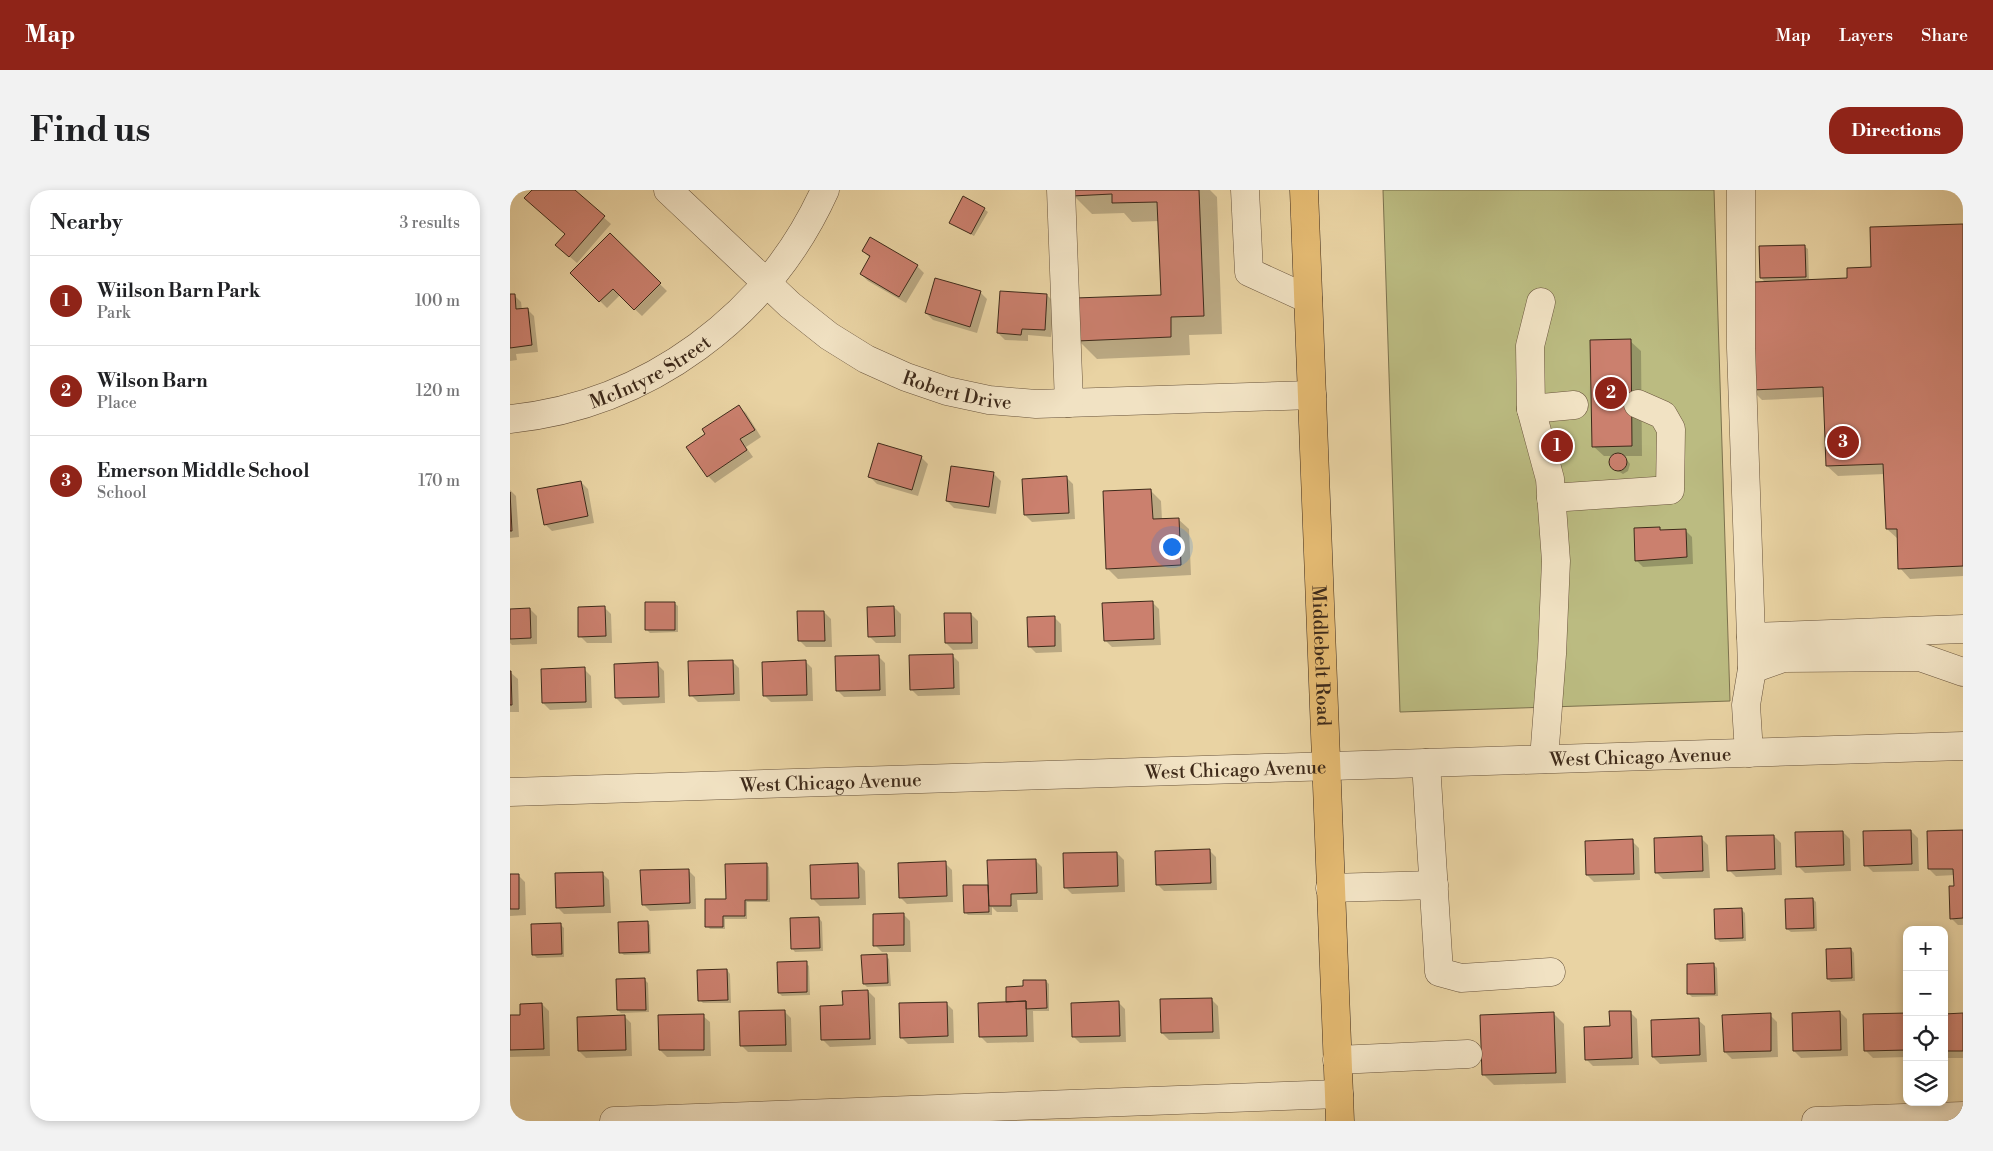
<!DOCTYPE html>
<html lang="en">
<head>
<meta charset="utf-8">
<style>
	body { margin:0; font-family:"Libre Bodoni",serif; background:#f2f2f2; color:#202124 }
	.controls { position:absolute; right:15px; bottom:15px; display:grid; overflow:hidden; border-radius:10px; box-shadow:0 2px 8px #0003 }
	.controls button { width:45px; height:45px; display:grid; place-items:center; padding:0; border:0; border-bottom:1px solid #e0e0e0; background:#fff; color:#202124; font:25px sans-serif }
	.you { position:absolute; left:661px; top:356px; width:18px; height:18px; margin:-12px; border:4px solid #fff; border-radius:50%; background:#1a73e8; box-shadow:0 0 0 8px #1a73e833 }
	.badge { display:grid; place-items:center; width:32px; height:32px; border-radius:50%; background:#8f2418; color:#fff; font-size:16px; font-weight:700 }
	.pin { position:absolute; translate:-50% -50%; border:2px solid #fff; box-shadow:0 1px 5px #0006 }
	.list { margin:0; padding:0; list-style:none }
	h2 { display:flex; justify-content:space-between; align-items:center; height:65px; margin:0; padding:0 20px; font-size:21px }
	h2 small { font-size:16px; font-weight:400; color:#757577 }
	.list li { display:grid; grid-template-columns:32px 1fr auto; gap:15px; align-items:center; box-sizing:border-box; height:90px; padding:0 20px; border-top:1px solid #e0e0e0 }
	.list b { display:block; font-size:19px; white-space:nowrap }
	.list p { margin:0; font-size:16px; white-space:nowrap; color:#757577 }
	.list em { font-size:16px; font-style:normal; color:#757577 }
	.icon { flex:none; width:28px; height:28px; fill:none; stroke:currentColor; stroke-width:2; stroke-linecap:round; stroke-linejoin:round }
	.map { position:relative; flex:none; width:1453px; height:931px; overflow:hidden; border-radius:20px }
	header { display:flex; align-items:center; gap:30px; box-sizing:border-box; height:70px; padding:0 25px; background:#8f2418; color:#fff }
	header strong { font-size:24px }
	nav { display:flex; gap:28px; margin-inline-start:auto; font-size:18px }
	.intro { display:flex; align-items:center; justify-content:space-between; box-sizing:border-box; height:120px; padding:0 30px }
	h1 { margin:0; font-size:35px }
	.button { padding:12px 22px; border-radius:20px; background:#8f2418; color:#fff; font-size:18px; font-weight:700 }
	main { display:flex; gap:30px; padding:0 30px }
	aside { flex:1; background:#fff; border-radius:20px; box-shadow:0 2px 8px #0003 }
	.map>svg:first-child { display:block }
	.green { fill:#bbbb81; stroke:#7c724e }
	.shadow { fill:#0003 }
	.building { fill:#cb806e; stroke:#3e2a1a }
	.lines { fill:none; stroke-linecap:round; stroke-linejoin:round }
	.minor-casing { stroke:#69543c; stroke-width:29 }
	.major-casing { stroke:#3e2a1a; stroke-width:29 }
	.minor { stroke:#f1e2c3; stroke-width:28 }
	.major { stroke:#e4ba72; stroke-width:28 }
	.labels { text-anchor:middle; stroke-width:4.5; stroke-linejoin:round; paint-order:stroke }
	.street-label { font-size:19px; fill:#3e2a1a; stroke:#f1e2c3 }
</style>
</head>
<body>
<header>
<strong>Map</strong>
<nav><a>Map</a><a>Layers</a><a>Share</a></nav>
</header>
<div class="intro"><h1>Find us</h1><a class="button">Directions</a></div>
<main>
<aside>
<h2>Nearby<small>3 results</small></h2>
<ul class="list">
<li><span class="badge">1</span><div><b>Wiilson Barn Park</b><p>Park</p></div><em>100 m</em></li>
<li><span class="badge">2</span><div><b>Wilson Barn</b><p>Place</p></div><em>120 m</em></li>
<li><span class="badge">3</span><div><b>Emerson Middle School</b><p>School</p></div><em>170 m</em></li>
</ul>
</aside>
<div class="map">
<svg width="1453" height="931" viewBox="0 0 1453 931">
	<rect width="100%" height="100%" fill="#e9d3a3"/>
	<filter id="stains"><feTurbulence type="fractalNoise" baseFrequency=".004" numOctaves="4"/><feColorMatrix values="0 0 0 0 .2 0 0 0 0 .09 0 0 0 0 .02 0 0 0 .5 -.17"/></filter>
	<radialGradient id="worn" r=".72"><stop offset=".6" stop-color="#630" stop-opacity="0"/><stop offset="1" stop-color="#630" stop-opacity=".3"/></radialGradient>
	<path class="green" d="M873,0h331l16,511 -330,11z"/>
	<path class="shadow" d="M23,0h40l38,34 -34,39 -14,-12 3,-17z
		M563,0h137l7,7 5,137 -33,1 1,20 -93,4 -19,-19 84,-44 -3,-75 -27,1 -8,-9 -32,1 -19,-19z
		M474,19l4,3 -14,24 -24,-14z
		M1453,35v351l-53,3 -10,-11 -2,-29 -11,-10 -2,-55 -47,2 -11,-10 -3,-69 -62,3 -10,-10 14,-107 -5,-5 43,-32 4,3 1,32 40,-1z
		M100,45l57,56 -25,25 -22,-21 -13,13 -35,-35z
		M353,61l54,15 7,7 -18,30 -38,-22 -7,-7 9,-16z
		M470,102l7,7 -10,34 -44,-13 -7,-7z
		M0,105h4l7,7 1,8 5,-1 7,7 4,36 -22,2 1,6 -7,1z
		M537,105l7,7 -3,35 -23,-2v6l-23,-1 -7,-7z
		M1120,151l11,10 1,105h-18l6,8 -2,7 -5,3 -10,-6 -3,-6 2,-6h-8l-11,-10z
		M229,217l7,6 15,24 -15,10 7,10 -38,26 -7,-7 -1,-42z
		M411,267l7,7 -10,32 -41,-12 -7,-7z
		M442,278l42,6 7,7 -5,33 -42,-6 -7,-7z
		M556,287l7,7 2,35 -43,3 -7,-7z
		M71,292l7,7 6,34 -42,8 -7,-7z
		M0,300l6,6 3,41 -9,1z
		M640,300l11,11 1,19 16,-1 11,10 2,46 -73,4 -11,-11z
		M1149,339l2,2 24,-1 7,7 1,27 -50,3 -7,-7z
		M642,412l7,7 2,36 -49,2 -7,-7z
		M164,413l4,3v26l-28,1 -3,-3z
		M94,417l7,7 1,29h-25l-7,-7z
		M384,417l7,7v29h-25l-7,-7z
		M20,419l7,7v28l-25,1 -2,-2v-33z
		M314,422l7,7 1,28h-26l-7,-7z
		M461,424l7,7v28l-25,1 -7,-7z
		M544,427l7,7 1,28 -26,1 -7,-7z
		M442,465l7,7 1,33 -42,1 -7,-7z
		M368,466l7,7 1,33 -42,1 -7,-7z
		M222,471l7,7 1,33 -42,1 -7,-7z
		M295,471l7,7 1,33 -42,1 -7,-7z
		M147,474l7,7 1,32 -42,2 -7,-7z
		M74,479l7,7 1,32 -42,2 -7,-7z
		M0,482l8,7 1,33h-9z
		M1401,641l7,7 1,33 -46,1 -7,-7z
		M1333,642l7,7 1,32 -46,2 -7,-7z
		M1453,642v93h-5l-7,-7 4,-30v-13l-19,1 -7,-7z
		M1264,646l7,7 1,32 -46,2 -7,-7z
		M1191,648l7,7 2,33 -47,1 -7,-7z
		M1122,651l7,7 1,32 -46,2 -7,-7z
		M699,660l7,7 1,33 -53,1 -7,-7z
		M607,663l7,7 1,32 -53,2 -7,-7z
		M525,670l7,7 1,33h-26l1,12h-21l-5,-5v8h-24l-3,-3v-26h25z
		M435,673l7,7 1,32 -46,2 -7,-7z
		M256,674l3,3 1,35h-23v17h-22v10h-15l-3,-3 20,-26z
		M348,674l7,7 1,34 -46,1 -7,-7z
		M178,680l7,7 1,32 -46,2 -7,-7z
		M92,683l7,7 2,33 -47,1 -7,-7z
		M0,685h8l7,7 1,33 -16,1z
		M1303,709l3,3 1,29 -26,1 -4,-3z
		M1232,720l3,3 1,28 -26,1 -3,-3z
		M393,724l7,7 1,31h-29l-7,-7z
		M309,728l3,4 1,29 -28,1 -3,-4z
		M137,732l3,3 1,29 -27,1 -4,-3z
		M51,735l3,3v29l-27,1 -3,-3z
		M1341,759l3,4 1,28 -24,1 -3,-3z
		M376,766l3,3 2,27 -24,1 -3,-3z
		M296,773l3,3 1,29 -28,1 -3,-3z
		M1204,775l3,3 1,28 -26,1 -3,-3z
		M217,780l3,4 1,29h-28l-3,-3z
		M135,790l3,3 1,29 -28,1 -3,-3z
		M536,791l3,3v27h-16l1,31 -47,1 -7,-7 27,-33 17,-16z
		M358,801l7,7 1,47 -46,2 -7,-7 21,-33z
		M701,809l7,7 2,33 -51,1 -7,-7z
		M608,812l7,7 1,33 -46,1 -7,-7z
		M436,813l7,7 1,33 -46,1 -7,-7z
		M32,814l7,7 1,45 -40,1v-40l11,-1z
		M274,821l7,7 1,34h-44l-7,-7z
		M1120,822l7,7 2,46 -46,1 -7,-7 25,-32z
		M1330,822l7,7 1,37 -47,2 -7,-7z
		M1044,824l10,10 2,59 -72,2 -10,-10z
		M1397,824v43l-34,1 -7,-7z
		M1260,825l7,7 1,35 -46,2 -7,-7z
		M1434,825h19v43h-19z
		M114,826l7,7 1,33 -46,2 -7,-7z
		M193,826l7,6 1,34 -44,1 -7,-7z
		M1188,830l7,6 2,36 -47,2 -7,-7z"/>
	<path class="building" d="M22,0h43l30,26 -36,41 -14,-12 10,-11 -41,-36z
		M562,0h127l5,126 -33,1v20l-94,4 -2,-43 86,-3 -4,-93 -45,1v-9l-40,2z
		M453,6l22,12 -14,26 -22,-11z
		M1453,34v342l-65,3 -1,-40h-11l-3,-65 -57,2 -3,-79 -72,3 3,-108 93,-4v-10l24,-1 -1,-40z
		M100,43l51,50 -27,27 -21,-21 -14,13 -29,-29z
		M360,47l48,28 -19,32 -39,-23 10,-18 -8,-5z
		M1295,55l1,32 -46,1 -1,-32z
		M425,88l46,13 -11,36 -45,-14z
		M490,101l47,3 -2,36 -23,-1 -1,6 -24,-2z
		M0,104h5l1,15 12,-1 4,37 -22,3z
		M1121,149l1,107 -40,1 -2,-107z
		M229,215l16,25 -15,9 7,11 -40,27 -21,-30 19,-13 -3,-5z
		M368,253l44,13 -10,34 -44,-13z
		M1099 272a9 9 0 1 1 18 0a9 9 0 1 1-18 0Z
		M441,276l43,6 -5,35 -43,-6z
		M557,286l2,37 -45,2 -2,-36z
		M71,291l7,35 -44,9 -7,-36z
		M641,299l2,30 26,-1 2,47 -75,4 -3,-78z
		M0,302l2,39h-2z
		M1150,337v3l26,-1 1,28 -52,4 -1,-33z
		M643,411l1,38 -50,2 -2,-38z
		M135,412h30v28h-30z
		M95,416l1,30 -28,1v-30z
		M384,416l1,30 -27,1 -1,-30z
		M20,418l1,30 -21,1v-30z
		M287,421h27l1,30h-27z
		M434,423h27l1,30h-27z
		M545,426v30l-27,1 -1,-30z
		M443,464l1,34 -44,2 -1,-35z
		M369,465l1,35 -44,1 -1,-35z
		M223,470l1,34 -45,2 -1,-35z
		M296,470l1,35 -44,1 -1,-34z
		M148,472l1,35 -44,1 -1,-34z
		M75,477l1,35 -44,1 -1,-34z
		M0,481h1l1,34h-2z
		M1401,640l1,34 -48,2 -1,-35z
		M1453,640v88l-13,1 -1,-33h5l-1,-17h-25l-1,-38z
		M1333,641l1,34 -48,2 -1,-35z
		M1264,645l1,34 -48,2 -1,-35z
		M1192,646l1,35 -48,2 -1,-35z
		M1123,649l1,35 -48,1 -1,-34z
		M700,659l1,34 -55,2 -1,-34z
		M607,662l1,34 -54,2 -1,-35z
		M526,669l1,34 -26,1v12h-22l-2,-46z
		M436,671l1,35 -48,2 -1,-35z
		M257,673v37h-22v16h-22v11h-18v-28h21l-1,-35z
		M348,673l1,35 -48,1 -1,-34z
		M179,679l1,34 -48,2 -2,-35z
		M93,682l1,34 -48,2 -1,-35z
		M0,684h9v35h-9z
		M453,695h25l1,27 -25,1z
		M1303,708l1,30 -28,1 -1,-30z
		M1232,718l1,30 -28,1 -1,-30z
		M394,723v32l-31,1v-32z
		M309,727l1,31 -29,1 -1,-31z
		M138,731l1,31 -30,1 -1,-31z
		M51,733l1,31 -30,1 -1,-31z
		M1341,758l1,30 -25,1 -1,-30z
		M377,764l1,29 -25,1 -2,-29z
		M297,771v31l-29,1 -1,-31z
		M1204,773l1,31h-28v-30z
		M217,779l1,31 -30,1 -1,-31z
		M135,788l1,32h-29l-1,-31z
		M513,790h23l1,28 -21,1v-8l-20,1v-15l17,-1z
		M358,800l2,49 -49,1 -1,-34 23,-1 -1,-14z
		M702,808l1,34 -52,1 -1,-34z
		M516,811l1,35 -48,1 -1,-34z
		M609,811l1,35 -48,1 -1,-34z
		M437,812l1,34 -48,2 -1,-35z
		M32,813l2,46 -34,1v-35h10v-11z
		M275,820l1,35 -46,1 -1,-35z
		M1099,821h22l1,47 -47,2 -1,-33 26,-1z
		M1330,821l1,39 -48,1 -1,-38z
		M1044,822l2,61 -74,2 -2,-60z
		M1261,823v38l-47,1 -2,-37z
		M1397,823v37l-43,1 -1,-37z
		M1453,823v38h-19v-37z
		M194,824v36h-45l-1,-35z
		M115,825l1,35 -48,1 -1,-34z
		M1189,828l1,37 -48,2 -1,-37z"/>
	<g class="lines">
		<defs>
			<g id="minor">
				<path id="s1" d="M158,0l122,115 39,31 37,23 40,18 41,14 42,9 47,4 276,-9"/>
				<path d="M551,0l8,213"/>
				<path d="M735,0l4,82 59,27"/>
				<path d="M1231,0v158l10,289 1,32 -6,36 3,48"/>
				<path d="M1031,112l-11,44 1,63 19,70 6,82 -4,93 -8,105"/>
				<path d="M1021,219l43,-4"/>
				<path id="s2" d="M0,229c138,-14 258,-103 315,-229"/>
				<path d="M1041,308l119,-8 1,-61 -8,-14 -25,-11"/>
				<path d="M1241,447l212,-8"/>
				<path d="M1242,479l31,-11 137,-1 43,15"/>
				<path d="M916,573l13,209 22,6 90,-6"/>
				<path id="s3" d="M0,602l1453,-46"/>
				<path d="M820,698l104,-3"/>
				<path d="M827,870l131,-6"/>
				<path d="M104,931l725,-27"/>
				<path d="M1306,931l147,-5"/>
			</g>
			<g id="major">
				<path id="s4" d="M794,0l36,931"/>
			</g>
		</defs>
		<use href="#minor" class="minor-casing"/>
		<use href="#major" class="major-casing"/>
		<use href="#minor" class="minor"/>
		<use href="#major" class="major"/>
	</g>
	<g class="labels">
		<g class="street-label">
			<text dy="7" stroke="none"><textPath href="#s2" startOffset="149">McIntyre Street</textPath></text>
			<text dy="7" stroke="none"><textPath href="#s1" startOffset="358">Robert Drive</textPath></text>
			<text dy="7" stroke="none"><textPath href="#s4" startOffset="466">Middlebelt Road</textPath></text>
			<text dy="7" stroke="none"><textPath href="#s3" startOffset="1131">West Chicago Avenue</textPath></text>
			<text dy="7" stroke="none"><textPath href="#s3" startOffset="726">West Chicago Avenue</textPath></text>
			<text dy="7" stroke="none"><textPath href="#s3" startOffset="321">West Chicago Avenue</textPath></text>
		</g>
	</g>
	<rect width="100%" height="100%" filter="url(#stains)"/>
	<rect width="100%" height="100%" fill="url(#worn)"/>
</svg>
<div class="controls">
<button>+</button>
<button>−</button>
<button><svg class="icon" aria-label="locate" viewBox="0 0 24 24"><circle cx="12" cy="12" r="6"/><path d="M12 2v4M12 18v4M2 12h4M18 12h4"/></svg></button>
<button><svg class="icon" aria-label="layers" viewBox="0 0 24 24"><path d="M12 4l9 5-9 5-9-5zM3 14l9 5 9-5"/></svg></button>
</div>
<div class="you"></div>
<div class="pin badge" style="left:1047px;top:256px">1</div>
<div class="pin badge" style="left:1101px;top:203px">2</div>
<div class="pin badge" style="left:1333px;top:252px">3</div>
</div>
</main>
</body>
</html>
